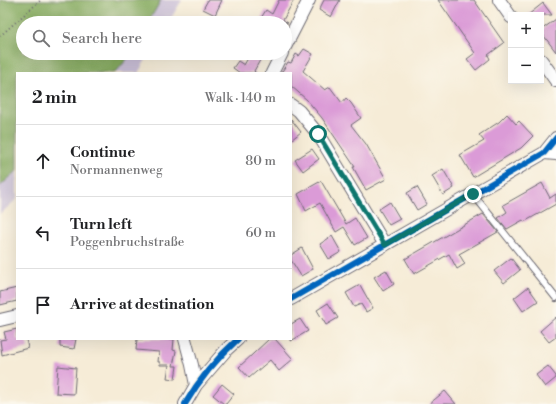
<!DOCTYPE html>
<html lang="en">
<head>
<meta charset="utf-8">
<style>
	body { margin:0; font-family:"Libre Bodoni",serif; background:#f2f2f2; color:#202124 }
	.controls { position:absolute; right:12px; top:12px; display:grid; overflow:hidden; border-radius:0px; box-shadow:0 4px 16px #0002 }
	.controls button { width:36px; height:36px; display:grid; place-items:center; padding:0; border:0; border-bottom:1px solid #e0e0e0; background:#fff; color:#202124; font:20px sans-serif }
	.stop { position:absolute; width:12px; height:12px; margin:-9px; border:3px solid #0f766e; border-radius:50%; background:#fff }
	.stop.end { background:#0f766e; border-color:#fff; box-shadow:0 1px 4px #0008 }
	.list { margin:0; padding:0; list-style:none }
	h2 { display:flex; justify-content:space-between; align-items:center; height:52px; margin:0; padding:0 16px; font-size:17px }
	h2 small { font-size:13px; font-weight:400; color:#757577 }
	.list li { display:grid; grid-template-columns:26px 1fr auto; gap:12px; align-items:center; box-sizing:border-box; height:72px; padding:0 16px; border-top:1px solid #e0e0e0 }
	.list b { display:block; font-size:15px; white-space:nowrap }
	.list p { margin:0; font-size:13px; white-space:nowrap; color:#757577 }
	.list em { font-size:13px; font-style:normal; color:#757577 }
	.icon { flex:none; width:22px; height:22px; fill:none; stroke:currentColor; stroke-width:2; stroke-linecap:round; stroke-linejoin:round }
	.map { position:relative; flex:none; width:556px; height:404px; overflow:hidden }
	.search { position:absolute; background:#fff; box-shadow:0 4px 16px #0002; left:16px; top:16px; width:276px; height:44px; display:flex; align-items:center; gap:10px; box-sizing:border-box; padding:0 14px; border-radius:22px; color:#757577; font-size:15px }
	.panel { position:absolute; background:#fff; box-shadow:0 4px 16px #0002; left:16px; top:72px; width:276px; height:268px; border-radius:0px }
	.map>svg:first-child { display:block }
	.industrial { fill:#cabfd7 }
	.forest { fill:#86ab61; stroke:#54664e }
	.building { fill:#db9bd7 }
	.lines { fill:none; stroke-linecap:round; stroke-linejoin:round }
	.service-casing { stroke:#6c6972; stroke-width:8 }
	.minor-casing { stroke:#6c6972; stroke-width:14 }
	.path { stroke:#6c6972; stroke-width:2; stroke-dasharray:1 3; stroke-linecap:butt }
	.service { stroke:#fff; stroke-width:6 }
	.minor { stroke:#fff; stroke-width:12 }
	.bus-1-casing { stroke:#fbf7ec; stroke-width:9 }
	.bus-1 { stroke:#0065bd; stroke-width:6 }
	.route { stroke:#0f766e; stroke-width:5 }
</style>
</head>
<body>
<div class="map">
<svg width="556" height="404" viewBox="0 0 556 404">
	<rect width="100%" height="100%" fill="#fbf7ec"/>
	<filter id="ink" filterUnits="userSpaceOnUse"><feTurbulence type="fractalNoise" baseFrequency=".025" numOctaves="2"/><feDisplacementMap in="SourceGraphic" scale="8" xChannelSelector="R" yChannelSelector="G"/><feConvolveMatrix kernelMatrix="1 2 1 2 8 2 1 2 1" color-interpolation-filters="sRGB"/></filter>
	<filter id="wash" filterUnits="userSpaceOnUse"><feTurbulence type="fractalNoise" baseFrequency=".012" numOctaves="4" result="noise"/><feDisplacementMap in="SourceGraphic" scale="16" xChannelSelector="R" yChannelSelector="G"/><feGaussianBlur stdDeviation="0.9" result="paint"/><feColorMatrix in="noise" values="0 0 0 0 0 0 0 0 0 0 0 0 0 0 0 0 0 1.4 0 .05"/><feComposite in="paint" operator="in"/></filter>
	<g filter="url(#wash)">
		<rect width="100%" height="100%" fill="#f6ecd7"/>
		<path class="industrial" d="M161,0h21l-14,23h-20z
			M131,53h19l-12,20h-23l12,-14z
			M17,171v28l-17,15v-28z"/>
		<path class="forest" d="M0,0h161l-13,23h-125v30h108l-4,6 -12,14h-98v98l-17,15z"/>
		<g id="blocks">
			<path class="building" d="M208,0h14l-7,15 -12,-6z
				M279,0h15l-11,20 5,3h-21l1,-1 -7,-4 5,-8 6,4z
				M324,0h16l-9,17 -12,-7z
				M438,0h36l30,43 -16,12 2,4 -14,11 -9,-11 8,-6z
				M543,3l9,12h-24z
				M556,19v33l-15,-20v-2z
				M304,49l9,5 -10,17 22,19 5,-3 12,16 4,-5 5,5 10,15 -10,7 15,19 20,35 -20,11 -13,-23h2l-33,-49 -15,-18 -16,-14v-13h-10l7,-11 3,1 5,-9 3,2z
				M251,53h13l-10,18 2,2h-16l-7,-5 5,-7 6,4z
				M507,114l9,10 3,-3 14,15 -12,12 -48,29 -13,-22 24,-14 -5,-6 20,-13z
				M291,119l10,13 -10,8z
				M312,149l7,10 -16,12 -8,-11z
				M443,169l11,19 -11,7 -11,-19z
				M321,181l25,43 9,-6 12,20 -12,7 -11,-18 -8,5 -16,-29 -14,8 -8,-17z
				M542,183l8,15 6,-4v10l-32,18 -1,-2 -16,9 -9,-11 9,-6 -4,-7z
				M417,187l10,17 -10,6 -10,-17z
				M390,202l10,17 -11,6 -10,-16z
				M483,214l15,18 -39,22 6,10 -8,5 -8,-15 -35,20 -9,-15z
				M332,236l9,16 -12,7 -9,-15z
				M302,248l11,21 -12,7 -10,-16v-5z
				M511,258l9,12 -16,13 -10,-12z
				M386,270l8,14 -11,7 -9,-14z
				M360,285l13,23 -7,4 -5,-8 -7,3 -8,-14z
				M528,287l10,14 -15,10 -9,-13z
				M17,288v13l-17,4v-13z
				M328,303l10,15 -12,7 -9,-15z
				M556,317v20l-7,5 -9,-11z
				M300,319l8,12 -17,10v-17z
				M17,329v10h9l2,9 -26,7 -2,-15 6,-1 -2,-7z
				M60,339h16l-2,10 -14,-2z
				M137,339h37l-1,11 3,1 -3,15h4l-2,13 -8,-1 2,-13h-9v-3h-2l1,-10 -23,-2z
				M269,339h6l18,20 -14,12 -9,-11 -21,18 -10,-11z
				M58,366l18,2 -2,26 -18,-1z
				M548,366l8,10v2l-11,9 -9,-12z
				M222,384l12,10 -8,10h-2l-11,-9z
				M445,391l11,13h-27z"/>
		</g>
	</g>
	<g filter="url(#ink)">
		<use href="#blocks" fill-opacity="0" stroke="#6c6972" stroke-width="1"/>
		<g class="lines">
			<defs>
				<path id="service" d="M473,194l83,104"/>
				<path id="minor" d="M499,0l12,17
					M285,47l24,-47
					M541,60l15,21
					M272,73l10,-20
					M291,105l8,6 19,23 67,111
					M544,153l12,1
					M291,299l253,-146 12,-15
					M0,320l17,-4
					M185,339l7,26 4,20
					M185,404l11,-19 31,-36 11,-10"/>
			</defs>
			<use href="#service" class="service-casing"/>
			<use href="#minor" class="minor-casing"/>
			<path class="path" d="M0,36l41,-36"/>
			<use href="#service" class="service"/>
			<use href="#minor" class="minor"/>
			<defs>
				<path id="bus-1" d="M291,299l253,-146 12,-15
					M185,404c14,-24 32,-46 53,-65"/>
			</defs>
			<use href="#bus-1" class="bus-1-casing"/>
			<use href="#bus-1" class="bus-1"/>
		</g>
	</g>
	<g class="lines" filter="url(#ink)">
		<path class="route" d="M318,134l67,111 88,-51"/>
	</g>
</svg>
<div class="controls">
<button>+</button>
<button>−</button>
</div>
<div class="stop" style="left:318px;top:134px"></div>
<div class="stop end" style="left:473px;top:194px"></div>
<div class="search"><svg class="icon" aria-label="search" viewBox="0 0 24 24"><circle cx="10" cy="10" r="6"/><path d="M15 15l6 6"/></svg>Search here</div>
<section class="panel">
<h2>2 min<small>Walk · 140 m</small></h2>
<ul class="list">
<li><svg class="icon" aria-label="ahead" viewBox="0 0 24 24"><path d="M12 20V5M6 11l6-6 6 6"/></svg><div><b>Continue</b><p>Normannenweg</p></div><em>80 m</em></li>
<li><svg class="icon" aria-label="left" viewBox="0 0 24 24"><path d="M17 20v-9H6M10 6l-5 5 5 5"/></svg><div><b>Turn left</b><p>Poggenbruchstraße</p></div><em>60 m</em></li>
<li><svg class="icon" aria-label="arrive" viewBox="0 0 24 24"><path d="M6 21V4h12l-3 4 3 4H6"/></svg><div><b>Arrive at destination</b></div></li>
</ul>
</section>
</div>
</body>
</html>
